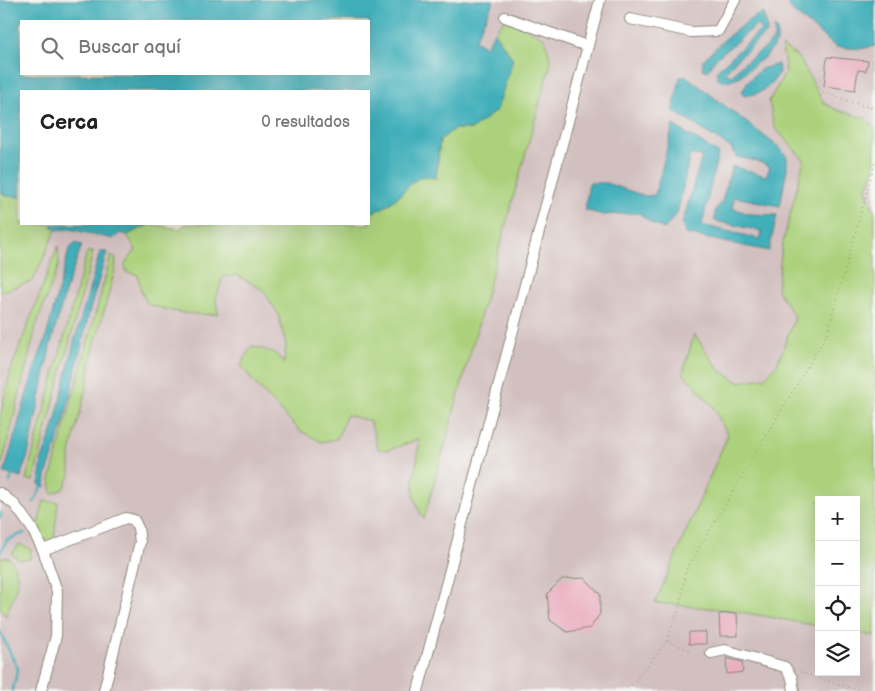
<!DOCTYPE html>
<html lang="es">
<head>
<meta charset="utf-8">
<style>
	body { margin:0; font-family:"Balsamiq Sans",sans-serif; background:#f6f6f6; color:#222 }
	.controls { position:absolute; right:15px; bottom:15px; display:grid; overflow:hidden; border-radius:0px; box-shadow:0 5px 20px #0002 }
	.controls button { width:45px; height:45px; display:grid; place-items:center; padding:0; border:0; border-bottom:1px solid #e0e0e0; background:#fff; color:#222; font:25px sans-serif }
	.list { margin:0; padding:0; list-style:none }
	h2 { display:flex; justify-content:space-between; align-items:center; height:65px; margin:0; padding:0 20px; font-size:21px }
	h2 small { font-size:16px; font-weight:400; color:#767676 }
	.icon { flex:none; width:28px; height:28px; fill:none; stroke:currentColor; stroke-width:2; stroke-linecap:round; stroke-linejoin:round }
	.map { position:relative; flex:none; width:875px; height:691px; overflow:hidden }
	.search { position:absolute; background:#fff; box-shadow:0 5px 20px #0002; left:20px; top:20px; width:350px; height:55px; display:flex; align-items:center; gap:12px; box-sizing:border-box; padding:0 18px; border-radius:0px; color:#767676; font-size:19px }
	.panel { position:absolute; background:#fff; box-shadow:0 5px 20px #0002; left:20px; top:90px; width:350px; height:135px; border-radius:0px }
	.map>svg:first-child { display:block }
	.industrial { fill:#d2bfbf; fill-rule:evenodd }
	.green { fill:#abd17c; stroke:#6b7e54 }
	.water { fill:#3fafba; stroke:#356d72; fill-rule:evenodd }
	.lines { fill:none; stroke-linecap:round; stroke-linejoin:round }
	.stream { stroke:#3fafba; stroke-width:2.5 }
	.building { fill:#ebafc1 }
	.minor-casing { stroke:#8c897c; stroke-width:12 }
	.path { stroke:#8c897c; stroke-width:1; stroke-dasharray:1 4; stroke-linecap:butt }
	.minor { stroke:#fff; stroke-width:10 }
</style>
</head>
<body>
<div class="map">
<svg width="875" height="691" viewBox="0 0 875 691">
	<rect width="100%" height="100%" fill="#f6f6f2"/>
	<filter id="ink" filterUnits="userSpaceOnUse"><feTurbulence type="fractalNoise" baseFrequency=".02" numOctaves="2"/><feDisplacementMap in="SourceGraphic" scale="10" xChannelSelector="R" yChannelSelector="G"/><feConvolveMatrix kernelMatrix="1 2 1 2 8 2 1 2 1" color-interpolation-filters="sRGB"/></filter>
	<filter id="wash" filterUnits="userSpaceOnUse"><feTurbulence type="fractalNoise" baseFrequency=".0096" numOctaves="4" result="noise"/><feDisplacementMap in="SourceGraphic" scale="20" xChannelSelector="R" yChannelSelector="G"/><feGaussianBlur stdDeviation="1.12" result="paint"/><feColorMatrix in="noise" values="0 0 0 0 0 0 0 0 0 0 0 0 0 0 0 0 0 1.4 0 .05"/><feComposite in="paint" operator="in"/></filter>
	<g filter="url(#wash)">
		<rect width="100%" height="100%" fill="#ece7cc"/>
		<path class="industrial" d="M494,0h292l5,10 39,33 45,3v645h-875v-399l33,-11 23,-51 14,-1 42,10 8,-6 7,2 9,15 -11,14 13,11 3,16 75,8 6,-22 15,-2 27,16 14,23 8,31 -2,19 -43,1 14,19 45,47 37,8 9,-24 24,6 19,29 30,-11 -2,69 7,10 127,-456 -57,-30 -8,15 -12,-7zM819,500h37v172h-37z"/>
		<path class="green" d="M506,18l39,20 6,24 -127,457c-20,-29 -5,-49 -5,-80l-30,11 -11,-1 -8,-28 -23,-6 -10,24 -15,3 -22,-11 -45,-47 -14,-19 11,-19 23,7 9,10 2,-18 -8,-31 -14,-23 -27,-16 -14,2 -7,22 2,15c-28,2 -45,-2 -71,-10l-6,-13 -3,-16 -12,-3 -1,-8 11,-14 -9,-15 23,-11 29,5 7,-5h60l4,4 22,-4h97v-10l19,-9 13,-11 9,-11 11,-7 15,2 4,-38 14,-11h18l41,-70 -19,-27z
			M782,46l17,12 25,45 13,7 28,8 10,10v40l-9,22 9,23v423l-19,-3v-133h-37v126l-89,-16 -75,-7 73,-168 -16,-30 -29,-32 11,-39 26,37 19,11 25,-4 13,-14 18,-47 -18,-27 5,-44 22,-86 -30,-33 -5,-26 17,-29z
			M0,191l6,5 15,1v27h30l5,6 -23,51 -33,11z
			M58,246l1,19 -22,58 -34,138 -3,6v-51l11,-47z
			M87,252h6l-60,229 -7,-2z
			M111,256l5,2 -1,12 -23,85 -6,35 -16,63v23l-6,12 -12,6 -2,-14z
			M44,501l14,1 -4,37 -13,4 -4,-16z
			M19,544l12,5 -1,10 -11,1 -7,-6z
			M8,557c17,17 6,38 -2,59l-6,-7v-51z"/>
		<path class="water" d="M0,0h494l-19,40 11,7 8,-15 19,27 -16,51 -25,19h-18l-14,11 -4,38 -15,-2c-13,8 -21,21 -34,29 -5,4 -12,6 -18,9v-123h-348v106l-15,-1 -6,-5zM21,21h348v53h-348z
			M786,0h89v46l-15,3 -24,-2 -45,-37z
			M763,13l3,9 1,10 -36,33 -6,8 7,3 8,-10 25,-18 9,-9v-11l3,2v12l-10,13 -28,22 -15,5 -7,-3v-9l44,-40 -3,-6 -44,36 -6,11 -6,-2 1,-9 23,-22 26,-20z
			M778,64l1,8c-8,15 -17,22 -34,24l-4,-3 7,-12 13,-12z
			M686,76l94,72 7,9v12l-7,37 -46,-9 -1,11 16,6 28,1 -8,36 -84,-17 -3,-10 20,-68 -12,-1 -13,59 -13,15 -13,-6 -12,-10 -36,2 -18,-5 4,-27h17l39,13 10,-1 18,-70 45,28 -16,72 58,14 2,-8 -47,-10v-10l7,-10 10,-35 34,10 4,-9 -13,-6 -21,-4 -5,-9 -58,-37 7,-34z
			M51,224h99l-23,11 -7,-2 -7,6 -43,-10 -14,1z
			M74,243l8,2 -15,41 -16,57 -18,90 -6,26 -5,12 -1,7 -17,-5 30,-104 11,-28 24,-91z
			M100,252h7l-17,57 -26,113 -18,54 -1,11 -6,-3 3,-25 12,-33 20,-84z"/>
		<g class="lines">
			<path class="stream" d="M10,482l2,-7
				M34,502l8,-16
				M0,518l1,-5
				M0,553l7,-13 17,-7
				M0,632l18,37 -6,22"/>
		</g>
		<g id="blocks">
			<path class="building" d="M827,57l41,4 -2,10 -8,-1 -3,20 -31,-4z
				M585,578l15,16v20l-10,14 -23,4 -17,-12 -3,-26 15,-15z
				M737,613l1,23h-18l-1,-22z
				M689,632h17v12h-17z
				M726,658l16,4 1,10 -16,2z"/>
		</g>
	</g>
	<g filter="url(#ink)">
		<use href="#blocks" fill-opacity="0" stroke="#8c897c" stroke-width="1"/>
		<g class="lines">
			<defs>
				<path id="minor" d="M505,17l82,29
					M630,19l61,13 27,-1 17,-31
					M0,493l15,12 16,22 12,23 14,41 -1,45 -15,55
					M43,550l83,-32 8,2 4,8 2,14 -36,149
					M711,653l14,-3 60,17 7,11 2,13
					M418,691l182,-691"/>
			</defs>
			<use href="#minor" class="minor-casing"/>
			<path class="path" d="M823,92l31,11 21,6
				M667,641l14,-38 4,-31 142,-238 48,-171
				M800,672l59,19
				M628,689l39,-48 22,9"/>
			<use href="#minor" class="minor"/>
		</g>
	</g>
</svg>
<div class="controls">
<button>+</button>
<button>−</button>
<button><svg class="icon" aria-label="locate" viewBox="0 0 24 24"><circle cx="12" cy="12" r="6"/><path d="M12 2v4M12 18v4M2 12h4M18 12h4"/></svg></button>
<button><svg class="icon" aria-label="layers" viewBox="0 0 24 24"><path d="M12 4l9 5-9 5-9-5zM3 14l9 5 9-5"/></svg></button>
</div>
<div class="search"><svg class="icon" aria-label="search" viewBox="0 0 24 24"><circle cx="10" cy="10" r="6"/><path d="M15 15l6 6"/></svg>Buscar aquí</div>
<section class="panel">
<h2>Cerca<small>0 resultados</small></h2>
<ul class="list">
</ul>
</section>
</div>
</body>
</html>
